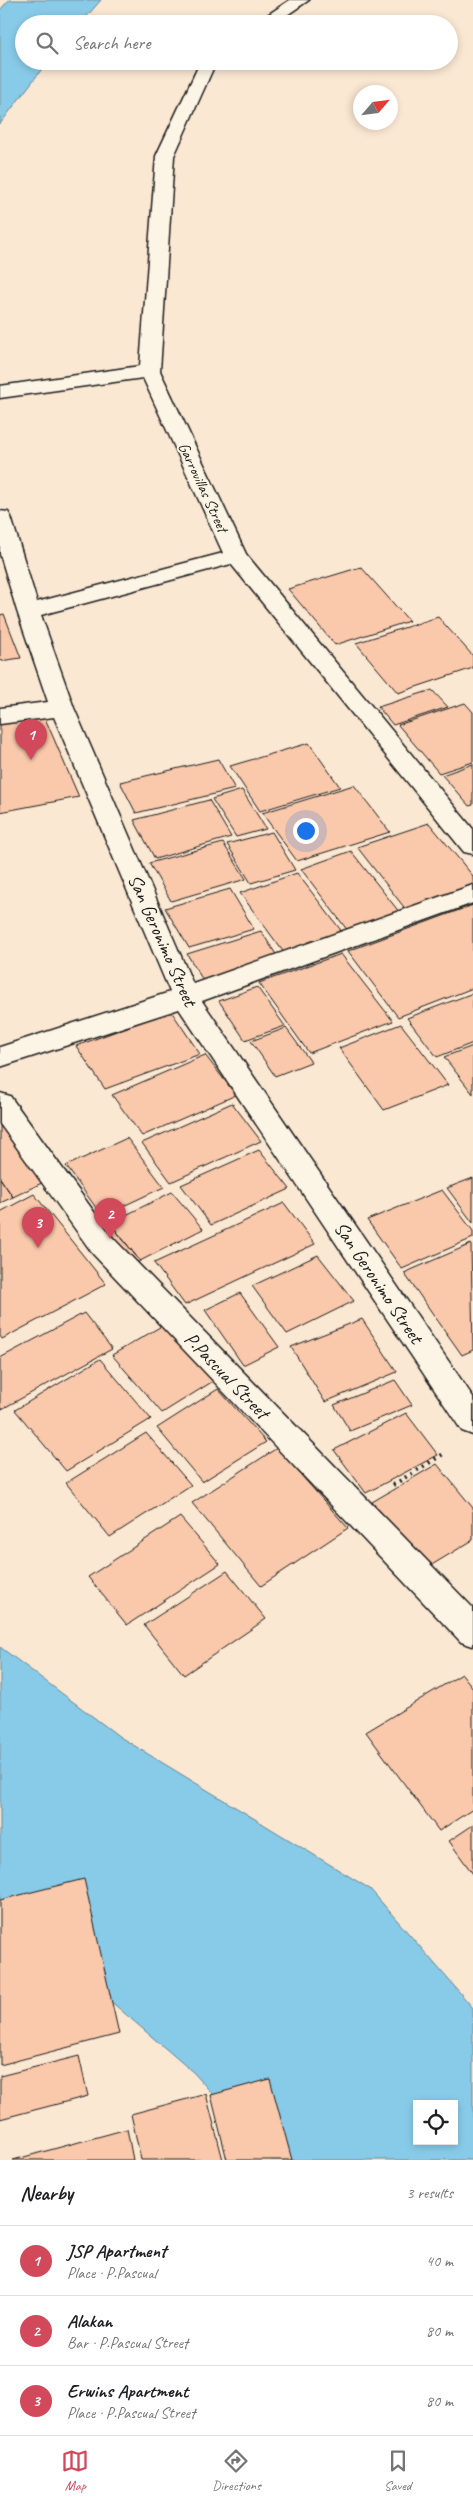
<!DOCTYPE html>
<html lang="en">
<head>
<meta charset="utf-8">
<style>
	body { margin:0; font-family:Caveat,sans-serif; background:#f6f6f6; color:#202124 }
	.controls { position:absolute; right:15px; bottom:15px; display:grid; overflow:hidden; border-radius:0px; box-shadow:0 2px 8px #0003 }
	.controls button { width:45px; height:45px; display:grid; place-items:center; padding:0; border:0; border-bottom:1px solid #e0e0e0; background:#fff; color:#202124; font:25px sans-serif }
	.compass { position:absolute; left:353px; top:85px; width:45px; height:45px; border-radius:50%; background:#fff; box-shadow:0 2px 8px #0003; rotate:62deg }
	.you { position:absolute; left:305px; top:830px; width:18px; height:18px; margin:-12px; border:4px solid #fff; border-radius:50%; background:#1a73e8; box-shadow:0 0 0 8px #1a73e833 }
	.badge { display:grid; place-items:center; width:32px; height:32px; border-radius:50%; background:#d1495b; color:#fff; font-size:16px; font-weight:700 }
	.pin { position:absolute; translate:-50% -41px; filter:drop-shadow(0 1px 2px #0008) }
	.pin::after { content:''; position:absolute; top:26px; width:18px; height:15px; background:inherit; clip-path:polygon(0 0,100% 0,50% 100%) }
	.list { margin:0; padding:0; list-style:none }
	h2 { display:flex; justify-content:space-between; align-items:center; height:65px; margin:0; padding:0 20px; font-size:21px }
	h2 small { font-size:16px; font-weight:400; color:#757577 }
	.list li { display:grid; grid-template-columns:32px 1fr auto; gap:15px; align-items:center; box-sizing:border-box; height:70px; padding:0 20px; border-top:1px solid #e0e0e0 }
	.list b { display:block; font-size:19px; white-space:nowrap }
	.list p { margin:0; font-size:16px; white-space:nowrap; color:#757577 }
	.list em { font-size:16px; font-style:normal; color:#757577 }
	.icon { flex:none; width:28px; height:28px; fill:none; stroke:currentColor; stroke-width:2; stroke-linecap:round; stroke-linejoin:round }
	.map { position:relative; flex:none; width:473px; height:2160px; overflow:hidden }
	.search { position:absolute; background:#fff; box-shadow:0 2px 8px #0003; left:15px; right:15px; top:15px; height:55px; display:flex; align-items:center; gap:12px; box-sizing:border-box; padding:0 18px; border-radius:28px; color:#757577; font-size:19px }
	.sheet { height:275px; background:#fff }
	nav { display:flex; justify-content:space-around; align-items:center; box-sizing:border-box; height:70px; border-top:1px solid #e0e0e0; background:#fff; font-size:14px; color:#757577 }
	nav a { display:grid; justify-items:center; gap:2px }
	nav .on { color:#d1495b }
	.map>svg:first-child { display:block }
	.water { fill:#88cbe9; stroke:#5d8597; fill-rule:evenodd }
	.building { fill:#fac8aa; stroke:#1c1c1c }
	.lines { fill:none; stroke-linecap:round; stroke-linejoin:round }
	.minor-casing { stroke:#1c1c1c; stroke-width:3 }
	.path { stroke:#1c1c1c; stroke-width:4; stroke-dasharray:2 5; stroke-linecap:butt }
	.minor { fill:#fcf5e5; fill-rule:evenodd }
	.labels { text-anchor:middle; stroke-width:4; stroke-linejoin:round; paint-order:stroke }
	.far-street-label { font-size:16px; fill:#1c1c1c; stroke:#fcf5e5 }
	.street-label { font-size:20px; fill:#1c1c1c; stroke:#fcf5e5 }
</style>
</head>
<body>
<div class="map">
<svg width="473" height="2160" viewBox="0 0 473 2160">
	<rect width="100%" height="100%" fill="#fbe8d3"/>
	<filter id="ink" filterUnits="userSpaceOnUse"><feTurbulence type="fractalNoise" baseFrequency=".02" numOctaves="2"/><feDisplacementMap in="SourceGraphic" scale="10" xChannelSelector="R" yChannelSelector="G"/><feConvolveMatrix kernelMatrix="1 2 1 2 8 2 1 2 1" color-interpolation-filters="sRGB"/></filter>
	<g filter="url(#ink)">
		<path class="water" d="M9,0h92l-21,24h-56v37h24l-48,63v-114z
			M0,1647l120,90 250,152 103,119v152h-202l-77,-87 -194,-167zM417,2104h37v37h-37z"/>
		<path class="building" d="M361,567l48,54 -74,24 -47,-56z
			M4,614l17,44 -21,3v-46z
			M438,617l35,39v12l-75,25 -42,-50z
			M432,690l16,17 -55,18 -15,-18z
			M465,703l8,9v50l-34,11 -41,-48z
			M44,716l35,81 -79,15v-89z
			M309,743l31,44 -80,24 -30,-45z
			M218,759l17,30 -99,24 -16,-31z
			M473,764v41l-4,1 -27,-31z
			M354,785l36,47 -93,29 -35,-48z
			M242,790l24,39 -30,8 -24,-38z
			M209,800l22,37 -76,22 -21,-39z
			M429,823l44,53v12l-66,23 -50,-64z
			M272,832l23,38 -44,13 -24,-39z
			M223,843l23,36 -75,22 -22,-38z
			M351,851l49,62 -52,18 -47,-62z
			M297,873l46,60 -58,21 -45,-61z
			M230,889l24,40 -65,19 -24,-40z
			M473,905v83l-75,29 -50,-66z
			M261,931l18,28 -75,23 -17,-28z
			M341,954l52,67 -84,32 -50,-70z
			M257,987l28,39 -40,14 -26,-39z
			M473,993v50l-36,14 -30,-39z
			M171,1011l29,43 -95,35 -29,-43z
			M401,1024l47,61 -64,25 -45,-62z
			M286,1028l25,34 -36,14 -24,-35z
			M473,1046v48l-29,-37z
			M205,1055l31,40 -94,41 -30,-41z
			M232,1103l29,38 -90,41 -29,-39z
			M0,1122l54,55 -41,20 -13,-19z
			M127,1138l37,49 -62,29 -36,-50z
			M259,1150l31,39 -79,36 -30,-40z
			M0,1178l13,19 -13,6z
			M473,1178v45l-26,-35z
			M442,1190l31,41v7l-71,31 -35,-49z
			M172,1192l31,37 -63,32 -30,-38z
			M34,1194l72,90 -104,55 -2,-3v-124z
			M284,1203l31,41 -130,61 -31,-42z
			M110,1223l30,38 -15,8 -33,-38z
			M471,1244l2,106 -11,5 -58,-82z
			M318,1255l36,46 -67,33 -35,-48z
			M240,1293l39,54 -36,18 -38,-55z
			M84,1313l28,36 -112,61v-52z
			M362,1319l35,53 -72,30 -34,-55z
			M165,1324l50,56 -53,33 -50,-58z
			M100,1359l51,60 -85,52 -51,-61z
			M395,1380l17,25 -62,26 -16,-26z
			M218,1389l48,53 -64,40 -45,-54z
			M406,1413l32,42 -72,38 -32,-43z
			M146,1433l45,52 -81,52 -44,-54z
			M277,1448l71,80 -87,58 -69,-83z
			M437,1464l36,44v32l-48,29 -53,-67z
			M180,1517l40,47 -93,61 -39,-48z
			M227,1571l39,48 -82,56 -40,-50z
			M462,1674l11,14v121l-34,22 -73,-99z
			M473,1825v49l-24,-33z
			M84,1879l35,155 -119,31v-165z
			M79,2056l9,40 -88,23v-43z
			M270,2079l22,81h-65l-16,-65z
			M206,2094l17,66h-82l-10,-46z
			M127,2129l6,31h-120z"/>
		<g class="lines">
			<defs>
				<path id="minor" d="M290,0h19l-35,24h-20z
					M204,61h18l-10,10 -38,85 -14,215 86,183 227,275v25l-9,-2 -233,-288 -190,51 33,93 119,276 280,-99v18l-271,98 271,396v38l-11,-4 -283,-422 -179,58v-20l170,-55 -116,-275 -54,7v-16l48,-6 -31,-91 -17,-57v-43l8,1 3,5 26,85 186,-49 -80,-175 -143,20v-12l140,-20 16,-210 41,-87z
					M0,1093l10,3 103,142 360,370v38l-12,-4 -368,-388 -93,-130z"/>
			</defs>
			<use href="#minor" class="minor-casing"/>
			<path class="path" d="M393,1485l52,-32"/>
			<use href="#minor" class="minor"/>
		</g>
	</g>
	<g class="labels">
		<g class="far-street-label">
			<text transform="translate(204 487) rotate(65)" y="6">Garrovillas Street</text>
		</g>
		<g class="street-label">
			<text transform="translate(163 940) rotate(66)" y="7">San Geronimo Street</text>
			<text transform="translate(379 1282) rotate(56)" y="7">San Geronimo Street</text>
			<text transform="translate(227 1375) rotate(46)" y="7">P.Pascual Street</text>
		</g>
	</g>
</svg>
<div class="controls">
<button><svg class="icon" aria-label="locate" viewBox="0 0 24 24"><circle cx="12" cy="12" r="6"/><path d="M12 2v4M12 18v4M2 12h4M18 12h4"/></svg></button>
</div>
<svg class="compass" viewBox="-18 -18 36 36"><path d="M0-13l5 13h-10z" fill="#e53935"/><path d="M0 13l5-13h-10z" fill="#757577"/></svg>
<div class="you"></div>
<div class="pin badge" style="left:31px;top:760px">1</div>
<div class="pin badge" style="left:110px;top:1239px">2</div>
<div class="pin badge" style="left:38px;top:1248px">3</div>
<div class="search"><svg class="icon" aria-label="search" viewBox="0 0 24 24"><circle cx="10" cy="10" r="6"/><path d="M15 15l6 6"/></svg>Search here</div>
</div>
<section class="sheet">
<h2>Nearby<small>3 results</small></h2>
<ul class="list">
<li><span class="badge">1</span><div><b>JSP Apartment</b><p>Place · P.Pascual</p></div><em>40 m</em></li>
<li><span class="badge">2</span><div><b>Alakan</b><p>Bar · P.Pascual Street</p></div><em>80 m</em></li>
<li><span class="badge">3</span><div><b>Erwins Apartment</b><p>Place · P.Pascual Street</p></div><em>80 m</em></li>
</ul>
</section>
<nav>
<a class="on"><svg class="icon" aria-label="map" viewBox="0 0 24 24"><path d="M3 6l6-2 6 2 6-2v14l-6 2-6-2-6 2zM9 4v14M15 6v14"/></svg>Map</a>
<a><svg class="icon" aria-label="directions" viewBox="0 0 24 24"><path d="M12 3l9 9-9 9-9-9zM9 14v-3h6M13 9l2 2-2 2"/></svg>Directions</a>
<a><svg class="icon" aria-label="saved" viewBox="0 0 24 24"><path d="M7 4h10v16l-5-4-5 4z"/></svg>Saved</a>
</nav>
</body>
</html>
